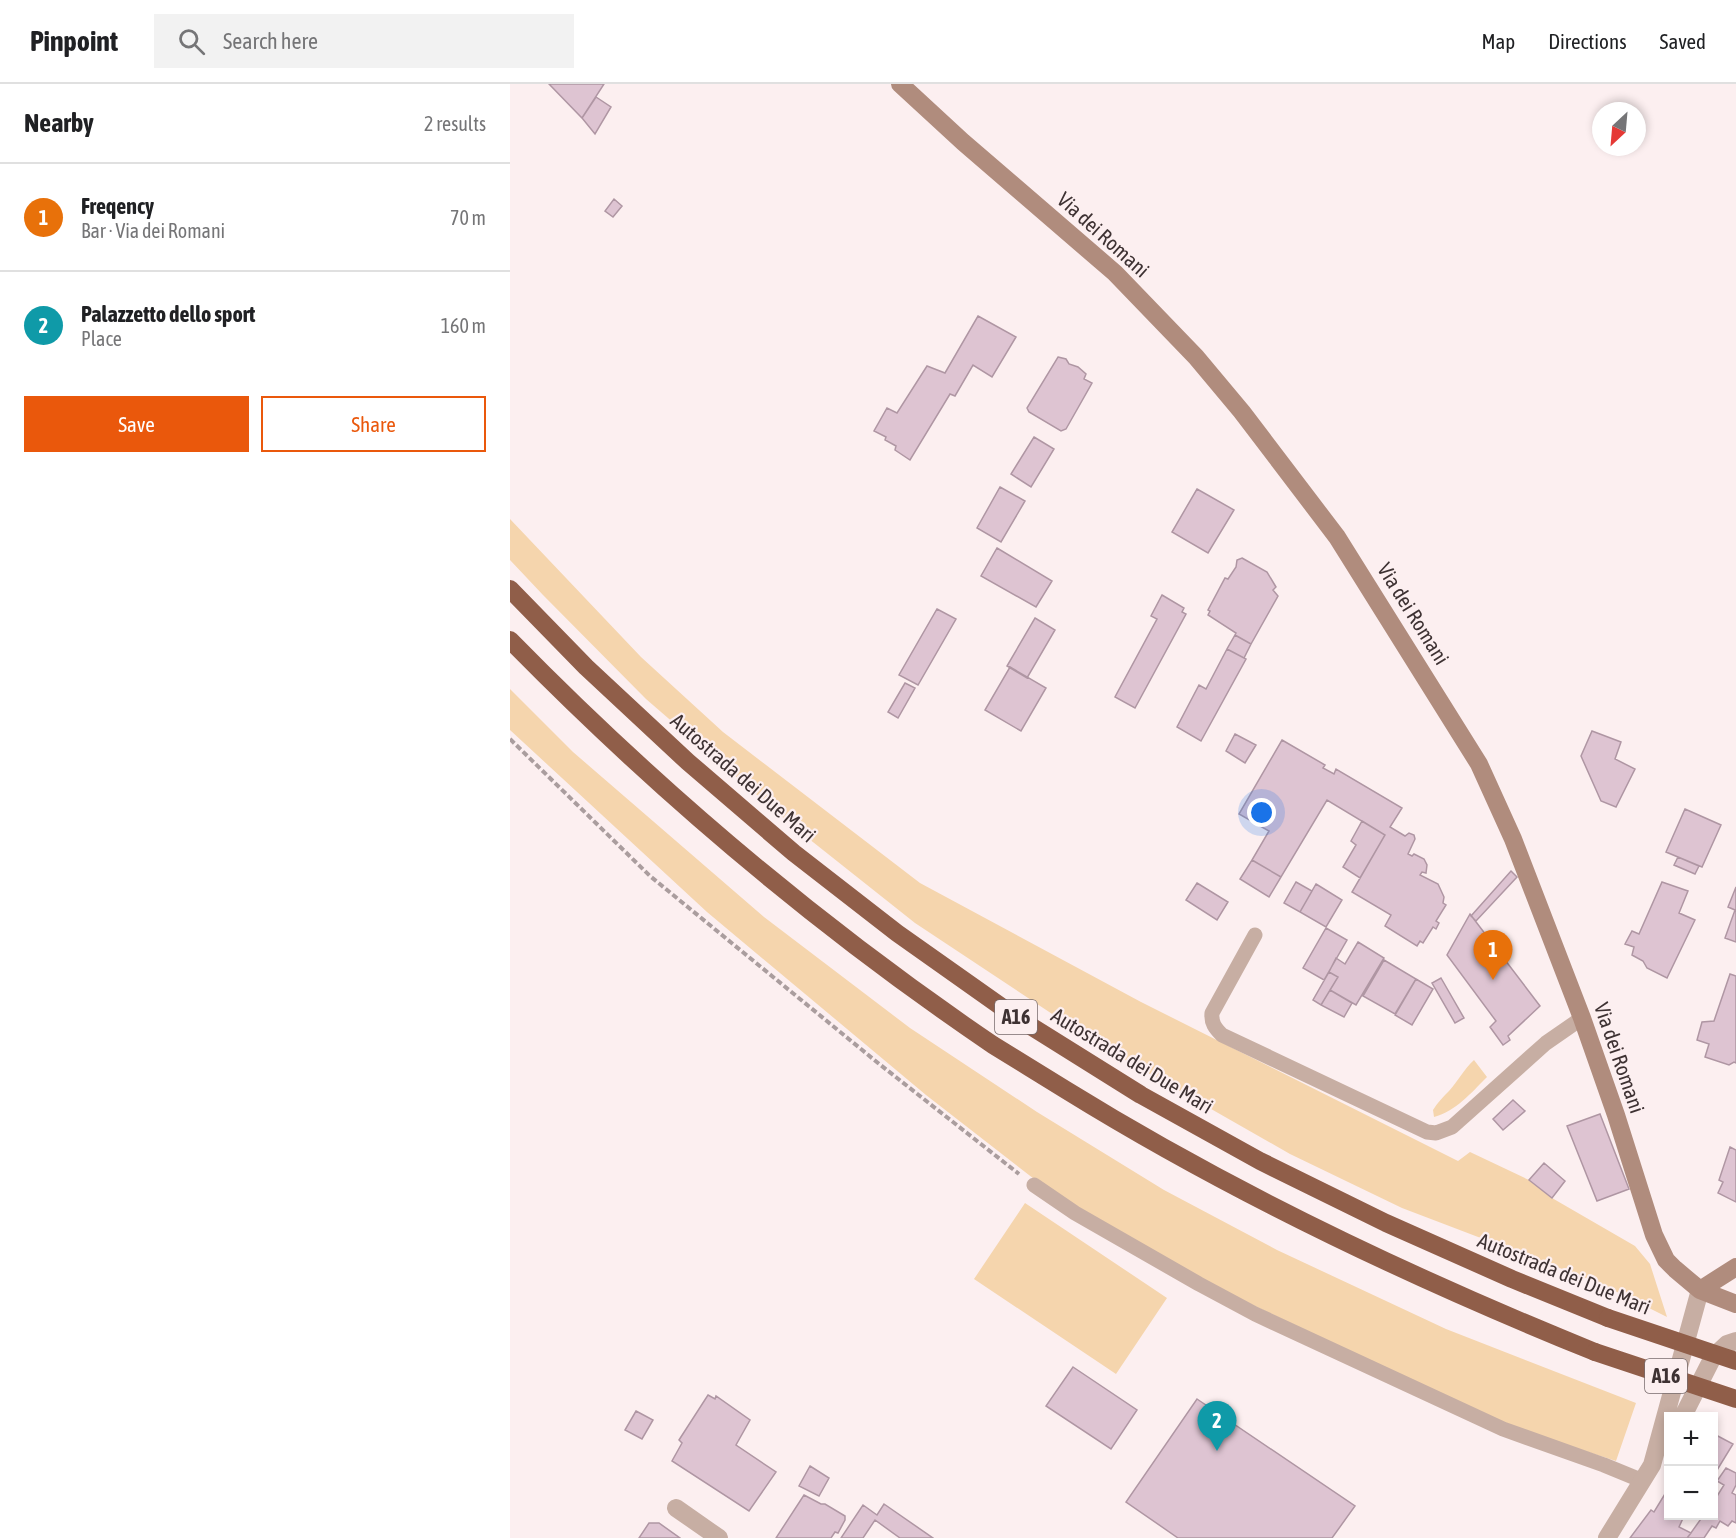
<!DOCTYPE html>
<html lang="en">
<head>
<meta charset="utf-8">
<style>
	body { margin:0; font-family:"Asap Condensed",sans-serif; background:#f2f2f2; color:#202124 }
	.controls { position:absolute; right:18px; bottom:18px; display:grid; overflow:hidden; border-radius:0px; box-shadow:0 3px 9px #0003 }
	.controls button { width:54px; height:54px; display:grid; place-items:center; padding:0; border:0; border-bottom:2px solid #e0e0e0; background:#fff; color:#202124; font:30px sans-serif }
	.compass { position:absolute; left:1082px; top:18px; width:54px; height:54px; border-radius:50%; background:#fff; box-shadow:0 3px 9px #0003; rotate:206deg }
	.you { position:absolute; left:752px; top:729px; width:21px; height:21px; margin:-15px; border:4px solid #fff; border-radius:50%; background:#1a73e8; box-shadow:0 0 0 9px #1a73e833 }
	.badge { display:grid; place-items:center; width:39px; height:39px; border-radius:50%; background:#ea580c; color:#fff; font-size:20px; font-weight:700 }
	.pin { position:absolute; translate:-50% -50px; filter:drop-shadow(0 2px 3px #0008) }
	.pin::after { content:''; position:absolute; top:32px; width:21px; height:18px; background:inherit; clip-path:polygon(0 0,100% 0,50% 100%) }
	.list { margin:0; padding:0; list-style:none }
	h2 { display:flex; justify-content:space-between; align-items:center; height:78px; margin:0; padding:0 24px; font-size:26px }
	h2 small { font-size:20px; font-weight:400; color:#757577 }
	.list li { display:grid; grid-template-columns:39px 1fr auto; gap:18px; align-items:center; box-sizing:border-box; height:108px; padding:0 24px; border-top:2px solid #e0e0e0 }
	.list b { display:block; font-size:22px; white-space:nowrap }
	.list p { margin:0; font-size:20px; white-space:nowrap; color:#757577 }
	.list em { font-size:20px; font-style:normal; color:#757577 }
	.actions { display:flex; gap:12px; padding:18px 24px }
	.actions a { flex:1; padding:14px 0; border:2px solid #ea580c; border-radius:0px; text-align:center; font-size:21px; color:#ea580c }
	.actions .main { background:#ea580c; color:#fff }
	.icon { flex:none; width:33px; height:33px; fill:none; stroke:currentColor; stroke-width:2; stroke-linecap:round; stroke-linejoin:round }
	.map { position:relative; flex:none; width:1226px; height:1454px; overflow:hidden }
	header { display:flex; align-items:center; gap:36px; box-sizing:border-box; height:84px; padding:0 30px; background:#fff; border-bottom:2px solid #e0e0e0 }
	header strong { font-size:28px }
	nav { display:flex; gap:33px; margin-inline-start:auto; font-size:21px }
	.search { width:420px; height:54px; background:#f2f2f2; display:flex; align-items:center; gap:15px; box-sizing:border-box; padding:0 21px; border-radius:0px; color:#757577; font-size:22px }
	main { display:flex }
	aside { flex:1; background:#fff }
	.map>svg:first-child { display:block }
	.green { fill:#f5d5ad }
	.building { fill:#dec4d2; stroke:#af96a3; stroke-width:1.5 }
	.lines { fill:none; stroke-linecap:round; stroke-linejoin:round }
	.path { stroke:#aa9d9e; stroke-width:4; stroke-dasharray:6 3; stroke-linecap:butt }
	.service { stroke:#c7aea3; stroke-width:15 }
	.minor { stroke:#c7aea3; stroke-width:18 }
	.secondary { stroke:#b08c7d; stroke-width:18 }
	.motorway { stroke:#905e49; stroke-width:18 }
	.motorway-bridge { stroke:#905e49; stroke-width:18 }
	.labels { text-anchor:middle; stroke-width:4.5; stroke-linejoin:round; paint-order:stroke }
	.shield { fill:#fceff0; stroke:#776b6c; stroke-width:1.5 }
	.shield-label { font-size:20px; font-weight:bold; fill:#3e3233 }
	.street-label { font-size:21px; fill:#3e3233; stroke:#fceff0 }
</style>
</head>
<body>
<header>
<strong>Pinpoint</strong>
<div class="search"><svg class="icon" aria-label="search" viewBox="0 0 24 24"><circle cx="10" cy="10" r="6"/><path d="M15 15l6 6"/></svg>Search here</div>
<nav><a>Map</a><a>Directions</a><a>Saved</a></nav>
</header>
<main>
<aside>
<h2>Nearby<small>2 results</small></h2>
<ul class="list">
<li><span class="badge" style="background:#e8710a">1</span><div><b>Freqency</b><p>Bar · Via dei Romani</p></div><em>70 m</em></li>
<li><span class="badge" style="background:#0f9aa8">2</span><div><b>Palazzetto dello sport</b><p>Place</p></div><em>160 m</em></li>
</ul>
<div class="actions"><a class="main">Save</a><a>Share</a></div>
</aside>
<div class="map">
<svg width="1226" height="1454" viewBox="0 0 1226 1454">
	<rect width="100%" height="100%" fill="#fceff0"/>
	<path class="green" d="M0,435l131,138 82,75 197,151 221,119 317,159 12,-9 59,28 23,18 83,48 15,18 17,53 -68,-34 -197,-75 -112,-54 -191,-109 -184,-122 -121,-96 -148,-128 -103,-104 -33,-35z
		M0,605l63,63 191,165 146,111 127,84 127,78 113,60 169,79 190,74 -20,58 -81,-26 -74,-30 -273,-131 -150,-92 -112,-87 -219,-183 -197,-182z
		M964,976l13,17c-16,16 -31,34 -53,40l-1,-7c4,-7 10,-13 16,-19 9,-10 15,-22 25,-31z
		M515,1119l142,95 -51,76 -142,-95z"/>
	<path class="building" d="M39,0h55l-22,34z
		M86,13l15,10 -16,27 -13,-16z
		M104,115l8,7 -9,11 -8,-6z
		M468,232l38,21 -24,40 -19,-12 -18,31 -5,-2 -40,66 -15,-10 1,-4 -11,-6 1,-3 -12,-6 13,-23 10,5 30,-47 18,7z
		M548,273l8,2 3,5 9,3 8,7 -2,5 8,4 -26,46 -5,2 -32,-19 -2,-4z
		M524,353l20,12 -23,38 -20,-13z
		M490,403l25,14 -24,41 -24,-14z
		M687,405l37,21 -26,43 -36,-21z
		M487,464l55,33 -16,26 -55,-31z
		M732,474l25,14 9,15 -3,3 5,6 -27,48 -16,-9 1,-2 -28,-18 2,-4 -2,-1 17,-32 3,1 8,-12 1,-7z
		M652,511l22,13 -2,4 4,2 -51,94 -20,-11 42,-78 -6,-3z
		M427,525l19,10 -38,66 -19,-10z
		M525,534l20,12 -28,48 -20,-12z
		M725,551l16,9 -7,14 -17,-9z
		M717,565l19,10 -45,82 -24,-14 22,-42 7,4z
		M500,583l36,21 -25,43 -36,-21z
		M395,599l10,5 -17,30 -10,-6z
		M1082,647l29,11 -6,17 20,10 -19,38 -15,-6 -20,-45z
		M725,650l21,11 -11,18 -19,-12z
		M772,656l43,25 -2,3 11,6 2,-5 66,39 -12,19 15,9 4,-3 5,2 1,4 -7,15 4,2 2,-2 10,5 3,6 -1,8 -4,-1 -2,3 18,9 6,13 -1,6 3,2 -10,16 3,2 -3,6 -3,-2 -10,16 -3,-2 -3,5 -32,-20 6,-11 -39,-23 33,-57 -58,-35 -46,77 -29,-17 17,-29 -30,-17z
		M1175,725l36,16 -19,42 -36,-15z
		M852,737l23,14 -25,43 -17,-11 13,-22 -5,-4z
		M1168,773l21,9 -4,8 -21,-9z
		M742,776l29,17 -12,20 -29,-18z
		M1001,787l6,6 -41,44 -5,-5z
		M786,798l16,9 -12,21 -16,-9z
		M1152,798l26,9 -9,22 16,7 -28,58 -20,-10 -4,-7 -11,-6 2,-8 -9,-3 7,-13 7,3z
		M687,799l31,19 -11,18 -31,-20z
		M806,800l26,16 -16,27 -26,-15z
		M1226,803v55l-11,-4 10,-28 -7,-3z
		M960,830l70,92 -32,30 2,4 -7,5 -13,-18 6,-6 -49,-66z
		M816,844l21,12 -23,40 -21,-12z
		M848,858l26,16 -28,47 -26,-15 8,-13 -9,-5 7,-14 9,6z
		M874,876l32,19 -21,35 -32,-18z
		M819,888l9,5 -17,28 -8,-5z
		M1220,890l6,2v87l-2,-1 -5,3 -24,-8 4,-13 -12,-4 5,-18 12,-1z
		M931,894l23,40 -9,5 -23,-40z
		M906,895l17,10 -21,36 -17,-10z
		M820,906l22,13 -8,14 -23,-12z
		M1003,1016l12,11 -22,19 -10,-11z
		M1090,1030l29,75 -32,12 -30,-75z
		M1220,1063l6,3v52l-18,-9 5,-11 -4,-2z
		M1034,1079l21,18 -13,17 -23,-18z
		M563,1283l64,43 -26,39 -65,-43z
		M198,1311l7,4 1,-3 34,24 -14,25 40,27 -27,39 -77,-50 10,-18 -3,-3z
		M687,1315l158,107 -23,32h-154l-52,-36z
		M126,1327l17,9 -11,19 -17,-9z
		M1204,1350l19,10 -19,31z
		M300,1382l19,12 -10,18 -20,-10z
		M1216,1384l10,5v12l-4,8 4,2v28l-4,-2 -4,5 -8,-5 -4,7 -4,-2 -8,12h-15l-1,-1 15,-21h11v-15l10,-16 -7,-4z
		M1158,1405v27h16l-5,11 12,6 -4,5h-57l21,-28 3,2z
		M294,1411l17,9h4l20,12v4l-7,13 -3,-1 -4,6h-55z
		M374,1420l49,34h-33l-25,-18 -12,18h-22l22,-33 14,10z
		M139,1439h10l21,15h-41z"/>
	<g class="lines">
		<path class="path" d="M0,655l140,137 228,187 141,111"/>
		<path class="service" d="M745,851l-43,78c-1,10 3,15 10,22l205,97 9,1 16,-6 94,-84 36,-25
			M524,1101l41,28 124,71 56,30 248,115 101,36 39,16"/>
		<path class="minor" d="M1173,1332l30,-59 14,-13 9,-3
			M166,1424l43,30
			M1097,1454l45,-73 48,-175"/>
		<path class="secondary" d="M390,0l63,58 152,131 81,84 46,55 95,125 142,227 34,75 69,179 34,97 38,120 12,25 9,9 25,21 36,14
			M1190,1206l36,-23"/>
		<path class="motorway" d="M0,505l76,78 102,95 106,91 103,80 116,82 128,80 119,66 126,62 126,56 96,39
			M0,556c147,150 309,287 483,405 24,15 49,30 73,45 168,104 346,188 529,262"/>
		<path class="motorway-bridge" d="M1098,1234l128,43
			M1085,1268l141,47"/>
	</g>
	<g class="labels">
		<g class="shield">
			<rect x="485" y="916" width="42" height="34" rx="4.5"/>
			<rect x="1135" y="1275" width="42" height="34" rx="4.5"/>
		</g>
		<g class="shield-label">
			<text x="506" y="940">A16</text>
			<text x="1156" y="1299">A16</text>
		</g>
		<g class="street-label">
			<text transform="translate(593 151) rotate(42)" y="7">Via dei Romani</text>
			<text transform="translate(903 530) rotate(58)" y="7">Via dei Romani</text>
			<text transform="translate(233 694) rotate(41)" y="7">Autostrada dei Due Mari</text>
			<text transform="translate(1109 974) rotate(71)" y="7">Via dei Romani</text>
			<text transform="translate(622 977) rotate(31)" y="7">Autostrada dei Due Mari</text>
			<text transform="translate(1054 1190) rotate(22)" y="7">Autostrada dei Due Mari</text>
		</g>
	</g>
</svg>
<div class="controls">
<button>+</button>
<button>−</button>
</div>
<svg class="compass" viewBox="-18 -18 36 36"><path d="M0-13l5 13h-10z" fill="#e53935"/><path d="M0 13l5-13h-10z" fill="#757577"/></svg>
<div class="you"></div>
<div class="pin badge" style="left:983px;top:896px;background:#e8710a">1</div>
<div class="pin badge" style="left:707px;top:1367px;background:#0f9aa8">2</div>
</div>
</main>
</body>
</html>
